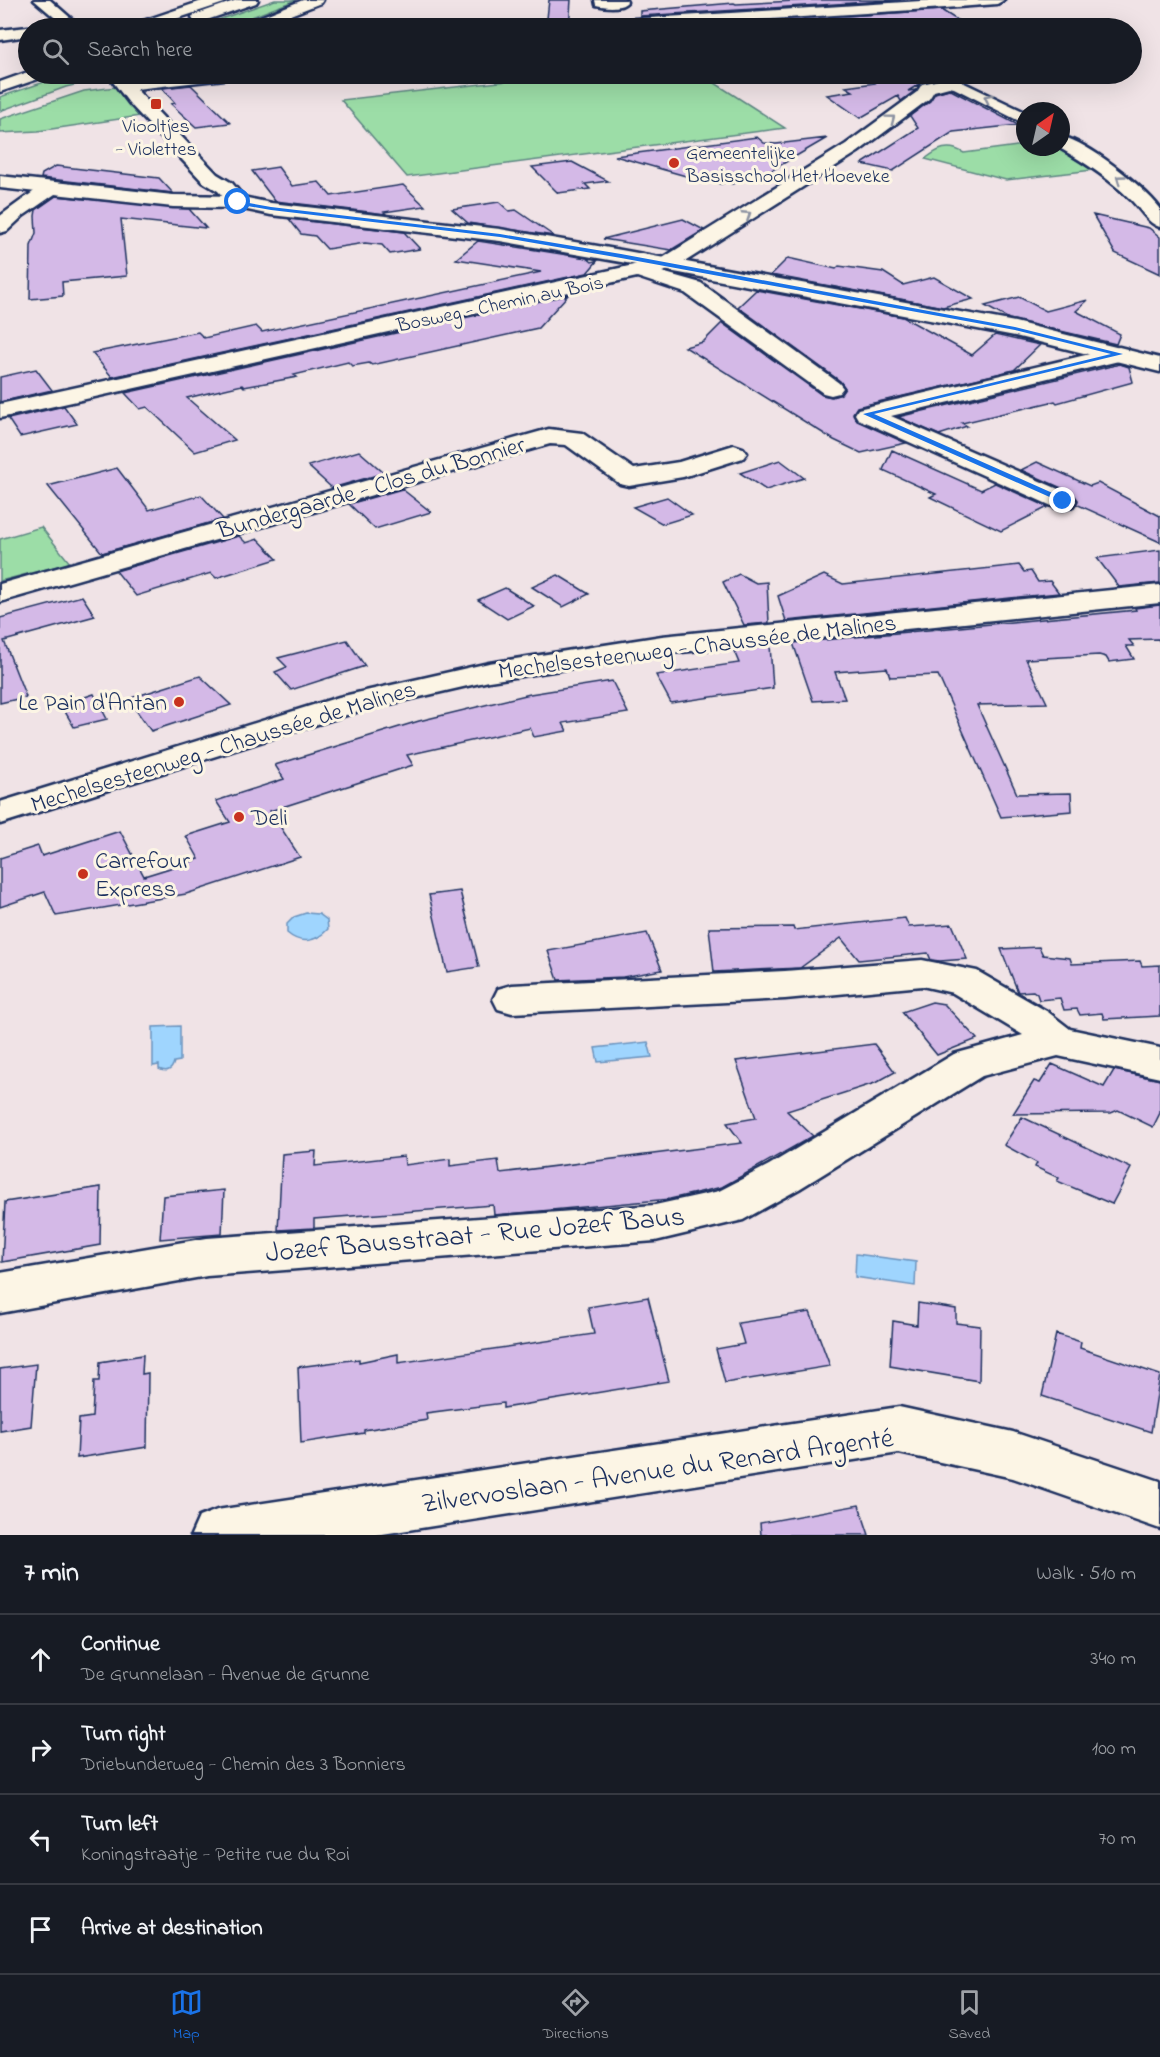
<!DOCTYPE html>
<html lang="en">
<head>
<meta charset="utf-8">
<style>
	body { margin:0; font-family:"Indie Flower",sans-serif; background:#20242c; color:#f1f3f6 }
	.compass { position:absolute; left:1016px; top:102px; width:54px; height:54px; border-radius:50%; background:#171b24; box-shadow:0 6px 24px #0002; rotate:34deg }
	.stop { position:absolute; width:18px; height:18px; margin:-14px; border:4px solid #1a73e8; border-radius:50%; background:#fff }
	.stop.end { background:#1a73e8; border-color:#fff; box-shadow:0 2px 6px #0008 }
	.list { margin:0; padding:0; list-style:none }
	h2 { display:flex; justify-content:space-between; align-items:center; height:78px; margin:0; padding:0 24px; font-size:26px }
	h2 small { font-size:20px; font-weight:400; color:#9ea1a6 }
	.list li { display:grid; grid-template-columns:39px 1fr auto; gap:18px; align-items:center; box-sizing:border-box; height:90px; padding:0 24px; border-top:2px solid #363941 }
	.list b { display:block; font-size:22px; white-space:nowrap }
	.list p { margin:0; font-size:20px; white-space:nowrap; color:#9ea1a6 }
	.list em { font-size:20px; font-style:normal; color:#9ea1a6 }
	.icon { flex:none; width:33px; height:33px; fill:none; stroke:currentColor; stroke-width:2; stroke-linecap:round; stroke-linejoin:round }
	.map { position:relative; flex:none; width:1160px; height:1535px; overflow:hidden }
	.search { position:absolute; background:#171b24; box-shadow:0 6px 24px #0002; left:18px; right:18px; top:18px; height:66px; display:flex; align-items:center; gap:15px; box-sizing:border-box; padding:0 21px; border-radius:33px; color:#9ea1a6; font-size:22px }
	.sheet { height:438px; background:#171b24 }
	nav { display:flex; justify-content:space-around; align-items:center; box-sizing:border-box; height:84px; border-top:2px solid #363941; background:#171b24; font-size:16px; color:#9ea1a6 }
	nav a { display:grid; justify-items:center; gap:3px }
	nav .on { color:#1a73e8 }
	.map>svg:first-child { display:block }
	.green { fill:#9cdda7; stroke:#5c8682; stroke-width:1.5 }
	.water { fill:#9fd5fe; stroke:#6a93be; stroke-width:1.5 }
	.building { fill:#d4b9e7; stroke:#1b2f5e; stroke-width:1.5 }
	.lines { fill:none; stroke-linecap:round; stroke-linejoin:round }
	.street-casing { stroke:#1b2f5e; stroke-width:5 }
	.secondary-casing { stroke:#1b2f5e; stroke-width:5 }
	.highway-casing { stroke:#1b2f5e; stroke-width:5 }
	.street { fill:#fcf5e5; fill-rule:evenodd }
	.secondary { fill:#fcf5e5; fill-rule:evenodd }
	.highway { fill:#fcf5e5; fill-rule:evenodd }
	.oneway { stroke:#8c92a2 }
	.route { fill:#1a73e8 }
	.poi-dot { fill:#c8321e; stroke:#fcf5e5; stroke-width:2 }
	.labels { text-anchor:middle; stroke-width:6; stroke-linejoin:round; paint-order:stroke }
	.far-poi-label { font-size:20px; fill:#1b2f5e; stroke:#fcf5e5 }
	.far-street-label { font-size:20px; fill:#1b2f5e; stroke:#fcf5e5 }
	.street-label { font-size:24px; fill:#1b2f5e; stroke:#fcf5e5 }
	.poi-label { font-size:24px; fill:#1b2f5e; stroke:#fcf5e5; text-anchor:start }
	.near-street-label { font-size:28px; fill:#1b2f5e; stroke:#fcf5e5 }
</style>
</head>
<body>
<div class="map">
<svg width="1160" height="1535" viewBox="0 0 1160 1535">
	<rect width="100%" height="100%" fill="#f0e3e6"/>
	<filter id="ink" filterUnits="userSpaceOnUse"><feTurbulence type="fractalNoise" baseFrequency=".0167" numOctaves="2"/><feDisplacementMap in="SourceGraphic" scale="12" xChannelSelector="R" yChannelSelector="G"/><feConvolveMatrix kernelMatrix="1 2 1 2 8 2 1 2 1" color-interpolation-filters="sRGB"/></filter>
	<g filter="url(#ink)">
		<path class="green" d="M275,0h21l-73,28h-28z
			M68,74h51l-53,13 -66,24v-14z
			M570,74h131l84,54 -378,49 -66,-77z
			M116,87l24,29 -102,15 -38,2v-14l84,-28z
			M1025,145l30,2 38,23 -87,10 -81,-21c13,-10 23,-16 39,-6z
			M41,527l29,36 -70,18v-42z"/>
		<path class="water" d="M306,913l13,1 8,6 1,9c-12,13 -27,16 -41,4v-9l7,-7z
			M180,1026v35l-6,1c-2,8 -7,11 -15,7v-4l-6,1v-39z
			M648,1042l4,15 -54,5 -3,-14z
			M856,1254l60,8 -1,24 -60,-9z"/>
		<path class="building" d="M549,0h22l-2,28h-23z
			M814,0h87l-261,16v-5l94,-8 2,1z
			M941,10l29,18h-142l-1,-4 -174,4z
			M865,74h68v2l-25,15 8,-1 -15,11 -3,-5 -38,22 -33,-23 26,-4 -7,-4 29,-4z
			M191,85l39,38 -34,4 -25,-23 4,-1 -13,-15z
			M949,89l69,36 -65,7 -60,39 -31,-7 56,-36 -8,-12 20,-15 5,-8z
			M757,137l7,6 12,1 51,-6 -60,35 -35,11 -6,-2 -5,2 -28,-6 -78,-22z
			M572,162l36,19 -23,3 5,5 -32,4 -26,-26z
			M56,166l103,12 14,15 -132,-15 1,-4z
			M278,167l14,19 27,-4 12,14 72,-11 22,21 -41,6 2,2 -111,-13 -23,-30z
			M56,196l133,13 17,19 -85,-9 6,57 -65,6 1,14 -33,3 1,-53 5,-13 -1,-17 1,-6z
			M499,202l10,9 7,-1 38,26 -86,-13 -16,-14z
			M1093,215l56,13 11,9v37l-45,-21z
			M289,219l115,13 16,17 -30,5 -8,-9 -17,-2 -38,6 -12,-13 -14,-2z
			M683,219l21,11 -33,20 -68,-11z
			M478,241l109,17 5,4 6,-2 -11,13 -475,104 -20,-24 106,-21 6,6 52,-12 6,6 279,-60 -85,-13z
			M788,258l48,11 3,-3 44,6 20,13 31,-8 39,22 -30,8 -172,-32z
			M756,290l147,27 69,38 23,-20 45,10 -26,25 -157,37 -4,6 4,8 49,22 -45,10 -27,-13 -149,-93 18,-5 19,-19 100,72 10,2 9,-3 4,-6 -5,-7 -102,-74z
			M568,295l-30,33 -166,37 -3,-2 -17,3 -4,-4 -54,13 3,2 -53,10 -2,-2 -55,13 48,42 -40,12 -48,-45 -7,2 -15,-16z
			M1019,297l27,14 42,-11 -12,11 44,23 -4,10 -107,-25 -24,-13z
			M1120,364l9,3 4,15 -76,21 -2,-2 -93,22 5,3 -28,9 -41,-18z
			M36,369l16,21 -52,12v-25z
			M64,406l13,18 -57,13 -12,-18z
			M892,450l89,40 14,-7 53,24 -47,24 -71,-34 6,-3 -53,-24z
			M359,451l25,22 -52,15 -24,-22z
			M780,460l24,18 -38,12 -26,-17z
			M1037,462l53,24 8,-3 62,33v26l-84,-38 2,-4 -5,-7 -52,-23z
			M117,468l32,42 52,-15 22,24 -121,34 -54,-67z
			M402,489l29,23 -56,17 -26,-25z
			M667,497l25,18 -29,9 -30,-17z
			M239,536l7,7 12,-4 19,20 -61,19 -5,-5 -75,23 -20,-25z
			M1160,550v33l-41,4 -22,-29z
			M1019,565l5,7 7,-1 7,11 12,-1 9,12 -273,28 -8,-25 46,-21 19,9z
			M739,574l17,9 11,-1 2,41 -25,2 -21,-43z
			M558,575l31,19 -26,13 -31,-20z
			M505,588l29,18 -27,13 -29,-19z
			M82,596l13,20 -91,25 22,56 -26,6v-85z
			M1160,605v37l-2,-3 -29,1 5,6h-8l8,13 -25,3 -3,-5 -7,-2 -73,4 21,44 -70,2 40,89 54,-1 1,18 -71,6 -63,-142 -48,2 -3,-9 -52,4 10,27 -32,2 -20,-58 343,-33 -1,-2z
			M347,640l18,26 -74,24 -16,-18 12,-5 -9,-9z
			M770,645l3,43 -102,15 -15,-28 83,-12 -5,-12z
			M200,676l31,29 -80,26 -23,-32z
			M612,681l16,32 -65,10 4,8 -33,6 -4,-9 -123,27 6,10 -143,46 30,46 -114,37 -130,22 -11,-24 -45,15v-49l38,-12 4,10 78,-25 24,45 55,-17 -13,-23 44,-14 -14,-21 68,-22 -9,-14 144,-44 111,-27z
			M94,694l13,25 -33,8 -13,-22z
			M460,891l19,76 -32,5 -18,-77z
			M905,918l4,9 43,-3 15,35 -27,2 -9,-1 -3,-7 -69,7 -18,-22 -41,30 -86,4 -5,-44 84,-1 1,3z
			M647,933l15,37 -39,7 -65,3 -10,-29z
			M1039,947l4,8 27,3 2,6 68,-3 2,5 18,-1v51l-56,3 -2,-6 -22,2 -3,-6 -13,1 -4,-12 -21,2 -2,-6 -4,-3 -15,1 -17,-43z
			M932,1002l12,2 33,35 -40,16 -35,-43z
			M874,1044l21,28 -20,11 -88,28 26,25 -91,51 -52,12 -140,13 -36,3 -1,-10 -179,14v9l-36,2 4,-76 34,-3 -1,15 89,-10 1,9 45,-6v7l48,-6 2,13 242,-30 -15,-20 29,-5 -20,-57z
			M1052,1064l52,23 10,-17 46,10v33l-7,14 -35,-17 -7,3 -98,1 21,-33 6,2z
			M1022,1117l109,51 -19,36 -55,-23 2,-3 -24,-11 2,-4 -33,-18z
			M101,1187l-1,58 -98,17 3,-60z
			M224,1190l-2,44 -62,5 3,-43z
			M648,1297l21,84 -166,27v-5l-77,10 1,7 -63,10v3l-63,10 -3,-76 61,-8v3l39,-8v9l196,-29 -6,-27z
			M918,1303l38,6v14l24,3 -1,55 -89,-15 3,-45 24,4z
			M810,1312l20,54 -105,17 -9,-34 28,-5 -6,-21z
			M1056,1334l25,8 -1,6 80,27 -9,57 -109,-36z
			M143,1355l-1,19 6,-1 -1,74 -70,11 2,-39 13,-2 2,-36h5l1,-19z
			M36,1364l-5,62 -31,5v-62z
			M859,1505l10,30h-108l-1,-12z"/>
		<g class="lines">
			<defs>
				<path id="street" d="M34,0h16l32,28h-15z
					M303,0h20l-2,3 -64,25h-19l2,-3z
					M595,0h31l1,2c-6,7 -22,5 -31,3z
					M937,0h67l-7,4 -52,4 -320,20h-50l7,-4 52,-5z
					M28,27l4,1h-4v8l-28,4v-10z
					M107,74h16l6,7 59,-7h45l-2,3 -6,2 -89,10 81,85 15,9 16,19 -3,4h-14l-13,-15 -15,-9 -74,-79z
					M935,74h17l6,6 67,32v12l-71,-36 -5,-1 -15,4 -5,8 -71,53 -183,116 -13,4 39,11 138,100 4,5 -4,5 -8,2 -8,-2 -138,-100 -48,-16 -637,141v-14l661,-145 185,-115 71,-52 5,-8 17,-4z
					M1061,136c28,7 81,49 99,72v19c-12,-3 -20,-19 -30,-28 -21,-21 -46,-37 -72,-52h3z
					M51,182l7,2 2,4 -2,4 -35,24 -16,15 -7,2v-17l44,-32z
					M1119,347l8,2 3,5 -3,5 -236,57 181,79 4,6 -4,6 -9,2 -9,-2 -196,-88 -3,-5 3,-5z
					M549,429l33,4 52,36 45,-7 55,-17 9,3 4,5 -4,5 -60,19 -54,9 -9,-2 -54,-39 -16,-1 -550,158v-18z
					M922,960l55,11 71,41 22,17 90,19v30l-102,-22 -76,20 -183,113 -56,31 -88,21 -448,35 -207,37v-40l207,-35 448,-33 64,-14 50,-26 185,-111 69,-19 -70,-42 -31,-7 -137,13 -273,14 -14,-4 -5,-10 5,-10 14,-4 273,-14z
					M899,1407l114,25 147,49v48l-147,-51 -114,-25 -523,82h-185l8,-18 18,-7z"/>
				<path id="secondary" d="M0,176l173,19 65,1 33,7 229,26 121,21 394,72 145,36v14l-145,-36 -394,-74 -121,-21 -229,-26 -33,-7 -65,-1 -173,-19z
					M1160,585v18l-498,51 -173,27 -130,30 -359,113v-22l339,-105 150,-34 173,-27z"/>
				<path id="highway" d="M205,0h21l-2,3 -75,25h-20l2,-3z
					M237,0h21l-2,3 -52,18h-10l-2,-3 2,-3z
					M28,72l18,2 -2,3 -44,15v-10z"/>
			</defs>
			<use href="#street" class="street-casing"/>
			<use href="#secondary" class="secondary-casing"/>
			<use href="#highway" class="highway-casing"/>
			<use href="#street" class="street"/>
			<use href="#secondary" class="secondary"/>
			<use href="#highway" class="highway"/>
		</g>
		<defs><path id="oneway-chevron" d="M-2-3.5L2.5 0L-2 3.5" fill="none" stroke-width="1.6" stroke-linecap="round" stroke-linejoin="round" transform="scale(1.5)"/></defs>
		<g class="oneway">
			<use href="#oneway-chevron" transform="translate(988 98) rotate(-154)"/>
			<use href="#oneway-chevron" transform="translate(891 119) rotate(-37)"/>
			<use href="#oneway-chevron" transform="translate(1120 179) rotate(-144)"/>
			<use href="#oneway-chevron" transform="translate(747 215) rotate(-33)"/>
		</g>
	</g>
	<path class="route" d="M238,201l33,6 229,27 121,20 394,73 108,27 -249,60 192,85 1,2 -4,2 -200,-89 248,-60 -96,-24 -394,-72 -121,-21 -229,-27 -35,-6z"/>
	<g class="poi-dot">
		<rect x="150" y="98" width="12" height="12" rx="3"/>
		<circle cx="674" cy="163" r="6"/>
		<circle cx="179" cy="702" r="6"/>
		<circle cx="239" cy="817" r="6"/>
		<circle cx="83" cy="874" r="6"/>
	</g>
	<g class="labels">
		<g class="far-poi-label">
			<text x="156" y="132">Viooltjes<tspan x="156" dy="23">- Violettes</tspan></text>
			<text x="686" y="159" text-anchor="start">Gemeentelijke<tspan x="686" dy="23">Basisschool Het Hoeveke</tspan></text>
		</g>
		<g class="far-street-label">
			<text transform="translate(500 303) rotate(-12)" y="7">Bosweg - Chemin au Bois</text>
		</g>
		<g class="street-label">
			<text transform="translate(371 487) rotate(-16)" y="8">Bundergaarde - Clos du Bonnier</text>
			<text transform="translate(697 646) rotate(-7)" y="8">Mechelsesteenweg - Chaussée de Malines</text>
			<text transform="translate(223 746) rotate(-17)" y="8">Mechelsesteenweg - Chaussée de Malines</text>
		</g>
		<g class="poi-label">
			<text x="167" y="710" text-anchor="end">Le Pain d'Antan</text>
			<text x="251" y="825">Deli</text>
			<text x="95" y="868">Carrefour<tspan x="95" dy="28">Express</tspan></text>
		</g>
		<g class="near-street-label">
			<text transform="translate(475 1233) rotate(-5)" y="10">Jozef Bausstraat - Rue Jozef Baus</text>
			<text transform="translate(657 1469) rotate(-8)" y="10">Zilvervoslaan - Avenue du Renard Argenté</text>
		</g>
	</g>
</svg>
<svg class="compass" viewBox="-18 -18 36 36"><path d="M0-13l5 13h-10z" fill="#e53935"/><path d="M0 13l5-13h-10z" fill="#9ea1a6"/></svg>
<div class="stop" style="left:238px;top:202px"></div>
<div class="stop end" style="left:1063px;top:501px"></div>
<div class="search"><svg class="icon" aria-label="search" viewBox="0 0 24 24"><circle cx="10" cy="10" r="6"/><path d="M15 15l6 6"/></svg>Search here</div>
</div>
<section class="sheet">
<h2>7 min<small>Walk · 510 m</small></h2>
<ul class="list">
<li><svg class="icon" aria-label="ahead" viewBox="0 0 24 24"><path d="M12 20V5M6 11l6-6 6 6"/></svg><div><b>Continue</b><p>De Grunnelaan - Avenue de Grunne</p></div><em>340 m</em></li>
<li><svg class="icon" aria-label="right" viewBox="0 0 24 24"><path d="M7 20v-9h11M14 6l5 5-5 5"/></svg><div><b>Turn right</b><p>Driebunderweg - Chemin des 3 Bonniers</p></div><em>100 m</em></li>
<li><svg class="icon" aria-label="left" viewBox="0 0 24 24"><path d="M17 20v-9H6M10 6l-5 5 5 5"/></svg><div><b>Turn left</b><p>Koningstraatje - Petite rue du Roi</p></div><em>70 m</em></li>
<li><svg class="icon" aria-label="arrive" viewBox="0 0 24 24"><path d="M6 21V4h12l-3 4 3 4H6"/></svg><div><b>Arrive at destination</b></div></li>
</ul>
</section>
<nav>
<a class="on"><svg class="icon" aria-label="map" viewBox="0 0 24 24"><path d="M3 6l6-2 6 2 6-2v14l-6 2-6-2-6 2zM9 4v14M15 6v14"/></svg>Map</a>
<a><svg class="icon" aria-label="directions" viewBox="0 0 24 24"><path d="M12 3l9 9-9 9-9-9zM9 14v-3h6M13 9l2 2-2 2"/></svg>Directions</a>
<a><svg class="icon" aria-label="saved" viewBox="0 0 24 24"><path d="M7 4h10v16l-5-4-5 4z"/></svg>Saved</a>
</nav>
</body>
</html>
